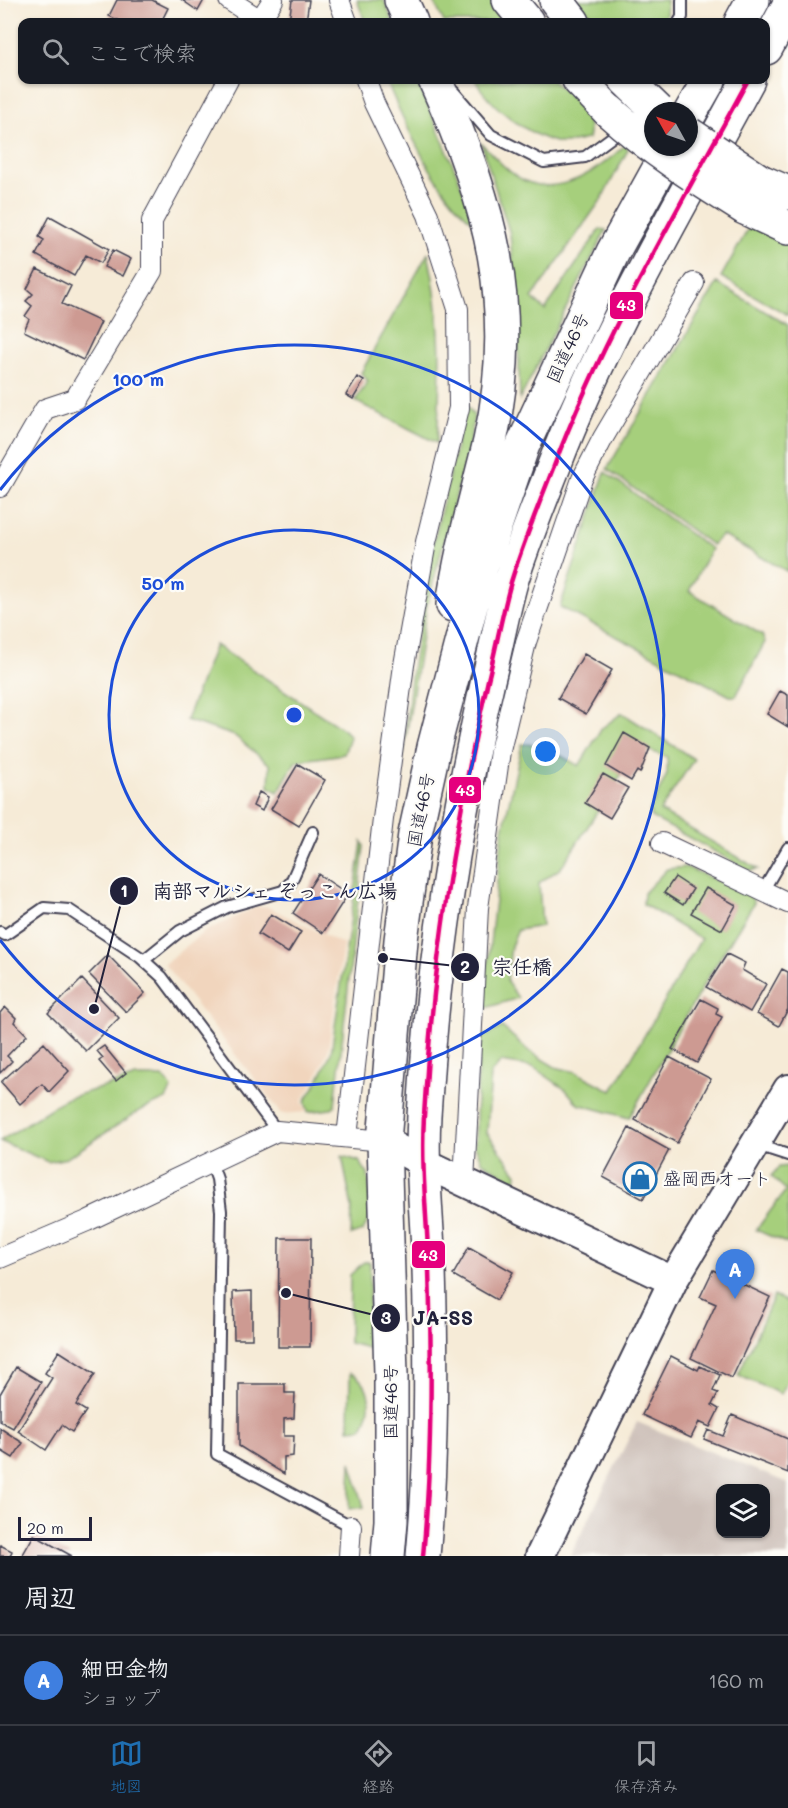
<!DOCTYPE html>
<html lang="ja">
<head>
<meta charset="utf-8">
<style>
	body { margin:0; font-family:Mali,"Klee One",sans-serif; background:#20242c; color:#f1f3f6 }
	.controls { position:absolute; right:18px; bottom:18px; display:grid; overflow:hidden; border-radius:12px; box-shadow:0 2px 4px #0004 }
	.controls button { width:54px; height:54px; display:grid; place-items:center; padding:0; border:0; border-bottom:2px solid #363941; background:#171b24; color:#f1f3f6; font:30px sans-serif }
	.compass { position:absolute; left:644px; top:102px; width:54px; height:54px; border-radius:50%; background:#171b24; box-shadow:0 2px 4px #0004; rotate:310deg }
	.scale { position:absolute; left:18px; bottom:15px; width:74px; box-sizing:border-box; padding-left:6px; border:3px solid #22223b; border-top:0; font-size:16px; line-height:21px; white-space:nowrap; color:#22223b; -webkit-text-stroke:4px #fdfcf7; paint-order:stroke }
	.you { position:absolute; left:546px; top:752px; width:21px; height:21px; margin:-15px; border:4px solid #fff; border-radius:50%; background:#1a73e8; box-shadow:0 0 0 9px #1a73e833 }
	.badge { display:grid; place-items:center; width:39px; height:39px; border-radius:50%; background:#1f6fb2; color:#fff; font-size:20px; font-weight:700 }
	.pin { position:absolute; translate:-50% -50px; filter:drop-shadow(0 2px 3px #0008) }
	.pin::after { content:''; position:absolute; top:32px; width:21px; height:18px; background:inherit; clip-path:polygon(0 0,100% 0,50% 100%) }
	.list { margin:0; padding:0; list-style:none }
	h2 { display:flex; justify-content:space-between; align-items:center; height:78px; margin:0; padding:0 24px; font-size:26px }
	h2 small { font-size:20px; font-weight:400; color:#9ea1a6 }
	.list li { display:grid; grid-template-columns:39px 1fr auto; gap:18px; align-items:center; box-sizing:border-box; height:90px; padding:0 24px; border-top:2px solid #363941 }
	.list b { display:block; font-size:22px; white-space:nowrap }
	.list p { margin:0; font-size:20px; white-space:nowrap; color:#9ea1a6 }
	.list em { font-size:20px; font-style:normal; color:#9ea1a6 }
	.icon { flex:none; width:33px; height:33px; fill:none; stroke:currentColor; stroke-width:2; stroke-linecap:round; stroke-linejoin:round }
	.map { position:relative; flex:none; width:788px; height:1556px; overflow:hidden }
	.search { position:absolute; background:#171b24; box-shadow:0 2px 4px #0004; left:18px; right:18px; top:18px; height:66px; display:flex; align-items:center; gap:15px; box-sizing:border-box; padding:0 21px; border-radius:12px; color:#9ea1a6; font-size:22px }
	.sheet { height:168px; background:#171b24 }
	nav { display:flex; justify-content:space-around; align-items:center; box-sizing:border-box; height:84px; border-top:2px solid #363941; background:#171b24; font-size:16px; color:#9ea1a6 }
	nav a { display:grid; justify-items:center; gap:3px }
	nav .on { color:#1f6fb2 }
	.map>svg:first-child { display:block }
	.built { fill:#f1d5bd }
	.industrial { fill:#cec1ba; fill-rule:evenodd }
	.green { fill:#a6cf7b; stroke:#64785b; stroke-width:1.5 }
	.building { fill:#cd9a92 }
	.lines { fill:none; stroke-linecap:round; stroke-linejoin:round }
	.lane-casing { stroke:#424052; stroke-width:14 }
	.street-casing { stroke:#424052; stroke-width:22 }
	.secondary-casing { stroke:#424052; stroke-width:32 }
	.highway-casing { stroke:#424052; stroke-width:36 }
	.lane { stroke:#fff; stroke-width:10 }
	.street { stroke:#fff; stroke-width:20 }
	.secondary { stroke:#fff; stroke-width:28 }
	.highway { stroke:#fff; stroke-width:33 }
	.highway-bridge-casing { stroke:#424052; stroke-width:36; stroke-linecap:butt }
	.highway-bridge { stroke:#fff; stroke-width:33 }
	.bus-1-casing { stroke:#fdfcf7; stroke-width:9 }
	.bus-1 { stroke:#e5007d; stroke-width:4.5 }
	.ring { fill:none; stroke:#1d4ed8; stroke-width:3 }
	.labels { text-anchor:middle; stroke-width:4.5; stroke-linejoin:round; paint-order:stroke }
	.street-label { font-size:18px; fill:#22223b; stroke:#fdfcf7 }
	.poi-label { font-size:18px; fill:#22223b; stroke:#fdfcf7; text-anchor:start }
	.centre { fill:#1d4ed8; stroke:#fdfcf7; stroke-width:3 }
	.ring-label { font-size:18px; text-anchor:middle; font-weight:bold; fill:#1d4ed8; stroke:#fdfcf7; stroke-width:4.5; stroke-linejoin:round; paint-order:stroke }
	.leader { fill:none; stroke:#22223b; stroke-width:2 }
	.callout-dot { fill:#22223b; stroke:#fdfcf7; stroke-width:2 }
	.mark-label { font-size:18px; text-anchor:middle; font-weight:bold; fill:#fff }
	.callout-label { font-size:20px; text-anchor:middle; font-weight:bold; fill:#22223b; stroke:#fdfcf7; stroke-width:4.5; stroke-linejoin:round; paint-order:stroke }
	.line-badge { stroke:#fdfcf7; stroke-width:2 }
	.badge-label { font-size:16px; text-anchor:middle; font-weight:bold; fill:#fff }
</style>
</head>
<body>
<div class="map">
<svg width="788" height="1556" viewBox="0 0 788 1556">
	<rect width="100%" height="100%" fill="#fdfcf7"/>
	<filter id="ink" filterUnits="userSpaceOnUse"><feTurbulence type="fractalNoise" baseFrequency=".0167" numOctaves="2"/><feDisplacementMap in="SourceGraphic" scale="12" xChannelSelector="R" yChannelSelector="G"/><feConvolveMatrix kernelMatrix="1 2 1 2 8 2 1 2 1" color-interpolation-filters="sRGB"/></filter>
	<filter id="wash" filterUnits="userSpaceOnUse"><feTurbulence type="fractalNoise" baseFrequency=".008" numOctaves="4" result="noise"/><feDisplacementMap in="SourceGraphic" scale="24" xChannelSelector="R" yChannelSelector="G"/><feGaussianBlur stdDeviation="1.35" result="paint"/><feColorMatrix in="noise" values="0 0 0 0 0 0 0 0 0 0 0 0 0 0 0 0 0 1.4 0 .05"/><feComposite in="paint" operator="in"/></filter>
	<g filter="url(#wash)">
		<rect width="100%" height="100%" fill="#f6ebd7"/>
		<path class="built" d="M266,906l77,38 -15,107 -13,29 -13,21 4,11 -24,2 -118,-150 40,-32 52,-25z"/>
		<path class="industrial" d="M637,1422l151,61v73h-218zM720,1488h46v46h-46z"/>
		<path class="green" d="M357,0h27l9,22h-28z
			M433,0h60l14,22h-63z
			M577,0h90l-1,15 -4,7h-67z
			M386,80h31l40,94 18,49c-38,-27 -71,-101 -89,-143z
			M475,80h77c19,18 43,31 36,59 -8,1 -19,5 -28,4 -30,-6 -70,-36 -85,-63z
			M481,143c13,13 26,29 42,37 37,18 78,-11 103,-36l2,6 -27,50 -69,98 13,12 55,-81 6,1 -86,169 -3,-86 -7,-79z
			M751,224l37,17v74l-67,-38z
			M428,253c15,66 13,123 9,190l-82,-42 13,-20 -7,-8z
			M717,283l71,42v247l-66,-37 -10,10 -105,-76z
			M466,404l8,12 -4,27 -43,162 -26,164 11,-99 20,-121z
			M605,472l106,77 -22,42 73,44 3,7 -29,54h-6l-170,-89z
			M215,645l129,85 6,7 -6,17 -48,7 -18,31 -9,-5 1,-22 -35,-29 -49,-16z
			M622,713l72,46 -34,52 98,58 -8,2 -99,-54 -1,-7 17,-36v-17l-25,-9 -10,10 -71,110 -22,15 3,43 -24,4 -7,16 -4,35 11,17 -32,10 -3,-3 20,-175 19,-86 20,1 37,21 23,-38z
			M362,842l2,4 -29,259 -4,4 -23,3 -3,-11 13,-20 13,-28z
			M686,867l64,28 4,8 -47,76 -78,139 -51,-14 -12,-14 -33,-23 -32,-5 -10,11 -4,60 30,41 -1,8 -34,-20 -7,-16 4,-107 23,-12 27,24 26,16 21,5 36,19 89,-152 -58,-35 1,-11 23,-24z
			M136,1077h27l9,11 -6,11 -27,12 -72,47 -19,4 -48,-21 65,-42z
			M342,1156l17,5 9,13 4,38 -9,19 -12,4 1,-27z
			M788,1166v78l-32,-14 30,-40 -15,-14 8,-9z
			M364,1262h6l-2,86 -19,-5 1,-68z
			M774,1296l14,6v78l-7,14 -43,-19z
			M350,1373c23,10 23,35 12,55l-13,1z
			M351,1462l13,45 -15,2z"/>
		<g id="blocks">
			<path class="building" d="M117,0h35l16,8 -7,14h-39l-13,-6z
				M182,0h22l-6,11z
				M292,0h17l-3,22h-17z
				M50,216l59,33 -8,14 -15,-8 -12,21 -38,-21 8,-15 -5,-3z
				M113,250l18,9 -8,17 -19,-9z
				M37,269l34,17 -9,18 39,18 -18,38 -59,-29 5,-12 -4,-3 7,-10 -6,-5 7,-7 -6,-5z
				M357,377l7,4 -11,18 -7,-4z
				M584,654l28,16 -26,44 -28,-16z
				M780,691l8,4v32l-21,-13z
				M624,733l26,15 -10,25 -3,-2 -6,10 -25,-15z
				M298,764l27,16 -26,46 -28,-17z
				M603,774l25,14 -18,30 -25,-15z
				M259,792l9,5 -6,14 -9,-5z
				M318,874l30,20 -25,39 -30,-20z
				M675,877l18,12 -10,16 -19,-12z
				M706,888l30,17 -14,25 -31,-17z
				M271,914l30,18 -13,21 -30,-19z
				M727,954l18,9 -3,7 24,14 -16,28 -44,-25z
				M108,955l37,38 -19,19 -37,-38z
				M782,969l6,3v37l-9,17 -22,-12z
				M82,979l37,39 -33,33 -38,-38z
				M701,999l17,9 -2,6 6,3 -25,46 -25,-14z
				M5,1007l11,11 -2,4 13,13 -20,21 5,5 -12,12v-60z
				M44,1043l25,28 -20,21 -7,-8 -22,20 -19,-22z
				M104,1046l22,27 -10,8 -17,-20 4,-3 -6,-7z
				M669,1057l42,22 -34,64 -42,-23z
				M629,1128l40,22 -26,49 -40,-22z
				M279,1238h32l-1,109h-32z
				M469,1247l44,25 -16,28 -44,-25z
				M713,1270l57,27 -38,81 -41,-20 25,-54 -16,-7z
				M252,1291v48h-18l-1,-47z
				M59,1351l36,23 -19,31 10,6 -14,21 -10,-7 -16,25 -28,-19 34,-53 -7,-5z
				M671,1356l27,14 2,-4 20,9 -7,16 5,2 -6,12 7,4 -9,18 -11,-5 -8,16 -49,-23z
				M16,1367l25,15 -28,46 -13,-7v-27z
				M239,1384h46v9h10l-1,25 -10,1v17h10l-1,20 -9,1v17l-45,-28z
				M732,1415l56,24v34l-84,-34 4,-9 15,6z
				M0,1428l23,15 -10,15 -13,-8z
				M34,1535l38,21h-50z
				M0,1545l12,6 -2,5h-10z"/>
		</g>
	</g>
	<g filter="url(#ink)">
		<use href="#blocks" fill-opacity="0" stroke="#424052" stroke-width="1.5"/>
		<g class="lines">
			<defs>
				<path id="lane" d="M679,22l3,-5v-17
					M454,92l37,43 53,27 41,-5 27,-20 8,-13
					M763,891l25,-43
					M0,932l5,3 39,-27 25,2 71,47 22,20 115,154
					M144,960l36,-29 47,-24 56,-16 8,-9 22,-50
					M757,1145l31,10
					M211,1162l6,17 4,32 -4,243 134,72"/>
				<path id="street" d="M229,0l31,20 -2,2
					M339,0l8,22
					M264,22l-4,-2 13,-20
					M0,487l45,-78 30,-10 77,-128v-50l76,-141
					M662,843l126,60
					M347,1137l36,-318 21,-154 22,-123 33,-134 -1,-99 -30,-94 -54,-112 -8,-23
					M464,1182l14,-274 22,-157 26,-109 56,-163 21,-41 91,-155
					M0,1258l87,-37 190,-90 107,10
					M349,1556l2,-30"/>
				<path id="secondary" d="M384,1141l38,21 251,119
					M540,1556l133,-275 115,-192"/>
				<path id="highway" d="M401,0l10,22
					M509,0l18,22
					M556,0l17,22
					M741,22l12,-22
					M766,48l22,-41
					M435,80c55,121 85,228 55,361 -13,55 -29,108 -37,164
					M579,80l30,31
					M689,115l20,-35
					M760,181l28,12
					M745,208l43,20
					M388,1556l3,-35v-147l-7,-233 17,-201 14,-106 19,-87 47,-180 42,-122 90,-193 58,-105
					M423,1556c9,-94 9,-192 6,-286 -2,-52 -8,-103 -5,-154 8,-147 31,-293 64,-436 8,-32 14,-66 23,-98 12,-39 28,-78 43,-116 51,-134 126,-260 194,-386"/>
			</defs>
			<use href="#lane" class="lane-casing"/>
			<use href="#street" class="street-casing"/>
			<use href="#secondary" class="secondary-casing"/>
			<use href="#highway" class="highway-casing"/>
			<use href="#lane" class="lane"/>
			<use href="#street" class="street"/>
			<use href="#secondary" class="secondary"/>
			<use href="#highway" class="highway"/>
			<defs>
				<path id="highway-bridge" d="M626,80l32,31
					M609,111c42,38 88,67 136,97
					M689,134l71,47"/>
			</defs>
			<use href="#highway-bridge" class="highway-bridge-casing"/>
			<use href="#highway-bridge" class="highway-bridge"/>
			<defs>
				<path id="bus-1" d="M423,1556c9,-94 9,-192 6,-286 -2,-52 -8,-103 -5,-154 8,-147 31,-293 64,-436 8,-32 14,-66 23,-98 12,-39 28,-78 43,-116 51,-134 126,-260 194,-386"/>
			</defs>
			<use href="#bus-1" class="bus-1-casing"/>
			<use href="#bus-1" class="bus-1"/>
		</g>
	</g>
	<g class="ring">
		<circle cx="294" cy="715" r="185"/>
		<path d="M0 490A370 370 0 1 1 0 940"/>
	</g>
	<defs>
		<symbol id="shop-ring" viewBox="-11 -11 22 22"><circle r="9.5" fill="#fdfcf7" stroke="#1f6fb2" stroke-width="1.5"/><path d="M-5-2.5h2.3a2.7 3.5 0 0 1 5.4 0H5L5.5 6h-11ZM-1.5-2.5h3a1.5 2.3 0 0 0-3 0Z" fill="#1f6fb2"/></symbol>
	</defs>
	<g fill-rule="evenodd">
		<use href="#shop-ring" x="621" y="1160" width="38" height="38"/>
	</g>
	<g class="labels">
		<g class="street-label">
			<text transform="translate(568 348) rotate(-65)" y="6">国道46号</text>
			<text transform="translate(421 810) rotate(-79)" y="6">国道46号</text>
			<text transform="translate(391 1402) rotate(-90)" y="6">国道46号</text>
		</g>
		<g class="poi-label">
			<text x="663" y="1185">盛岡西オート</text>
		</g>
	</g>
	<circle cx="294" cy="715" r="9" class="centre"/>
	<g class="ring-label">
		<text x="138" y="386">100 m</text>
		<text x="163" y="590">50 m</text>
	</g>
	<path class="leader" d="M94 1009L124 891M383 958L465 967M286 1293L386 1318"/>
	<g class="callout-dot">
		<circle cx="94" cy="1009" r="6"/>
		<circle cx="383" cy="958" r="6"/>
		<circle cx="286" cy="1293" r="6"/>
		<circle cx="124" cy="891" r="15"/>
		<circle cx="465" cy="967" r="15"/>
		<circle cx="386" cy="1318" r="15"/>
	</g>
	<g class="mark-label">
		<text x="124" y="897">1</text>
		<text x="465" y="973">2</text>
		<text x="386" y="1324">3</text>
	</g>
	<g class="callout-label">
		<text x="275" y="898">南部マルシェ ぞっこん広場</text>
		<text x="522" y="974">宗任橋</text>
		<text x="443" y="1325">JA-SS</text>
	</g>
	<g class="line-badge">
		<rect x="609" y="291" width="35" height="29" rx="6" fill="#e5007d"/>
		<rect x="448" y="776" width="34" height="28" rx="6" fill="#e5007d"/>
		<rect x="411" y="1240" width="35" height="29" rx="6" fill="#e5007d"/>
	</g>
	<g class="badge-label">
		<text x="626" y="311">43</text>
		<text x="465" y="796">43</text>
		<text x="428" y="1261">43</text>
	</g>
</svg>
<div class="controls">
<button><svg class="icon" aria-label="layers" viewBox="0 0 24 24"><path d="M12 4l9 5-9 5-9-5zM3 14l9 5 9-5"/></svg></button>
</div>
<svg class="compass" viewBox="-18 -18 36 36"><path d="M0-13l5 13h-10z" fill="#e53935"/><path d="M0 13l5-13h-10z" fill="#9ea1a6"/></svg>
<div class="scale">20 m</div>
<div class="you"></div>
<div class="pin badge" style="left:735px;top:1299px;background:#3f7fe0">A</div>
<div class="search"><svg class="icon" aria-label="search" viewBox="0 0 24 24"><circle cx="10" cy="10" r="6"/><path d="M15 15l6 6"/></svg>ここで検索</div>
</div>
<section class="sheet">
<h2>周辺<small></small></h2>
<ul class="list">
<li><span class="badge" style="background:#3f7fe0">A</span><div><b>細田金物</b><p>ショップ</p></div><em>160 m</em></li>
</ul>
</section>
<nav>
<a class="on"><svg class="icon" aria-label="map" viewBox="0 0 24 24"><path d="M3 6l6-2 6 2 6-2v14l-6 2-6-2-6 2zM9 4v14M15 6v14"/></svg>地図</a>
<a><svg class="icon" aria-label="directions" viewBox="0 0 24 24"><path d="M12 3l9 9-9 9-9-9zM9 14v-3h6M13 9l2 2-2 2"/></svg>経路</a>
<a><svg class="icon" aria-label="saved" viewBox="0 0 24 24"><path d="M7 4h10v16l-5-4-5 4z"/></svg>保存済み</a>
</nav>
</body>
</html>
